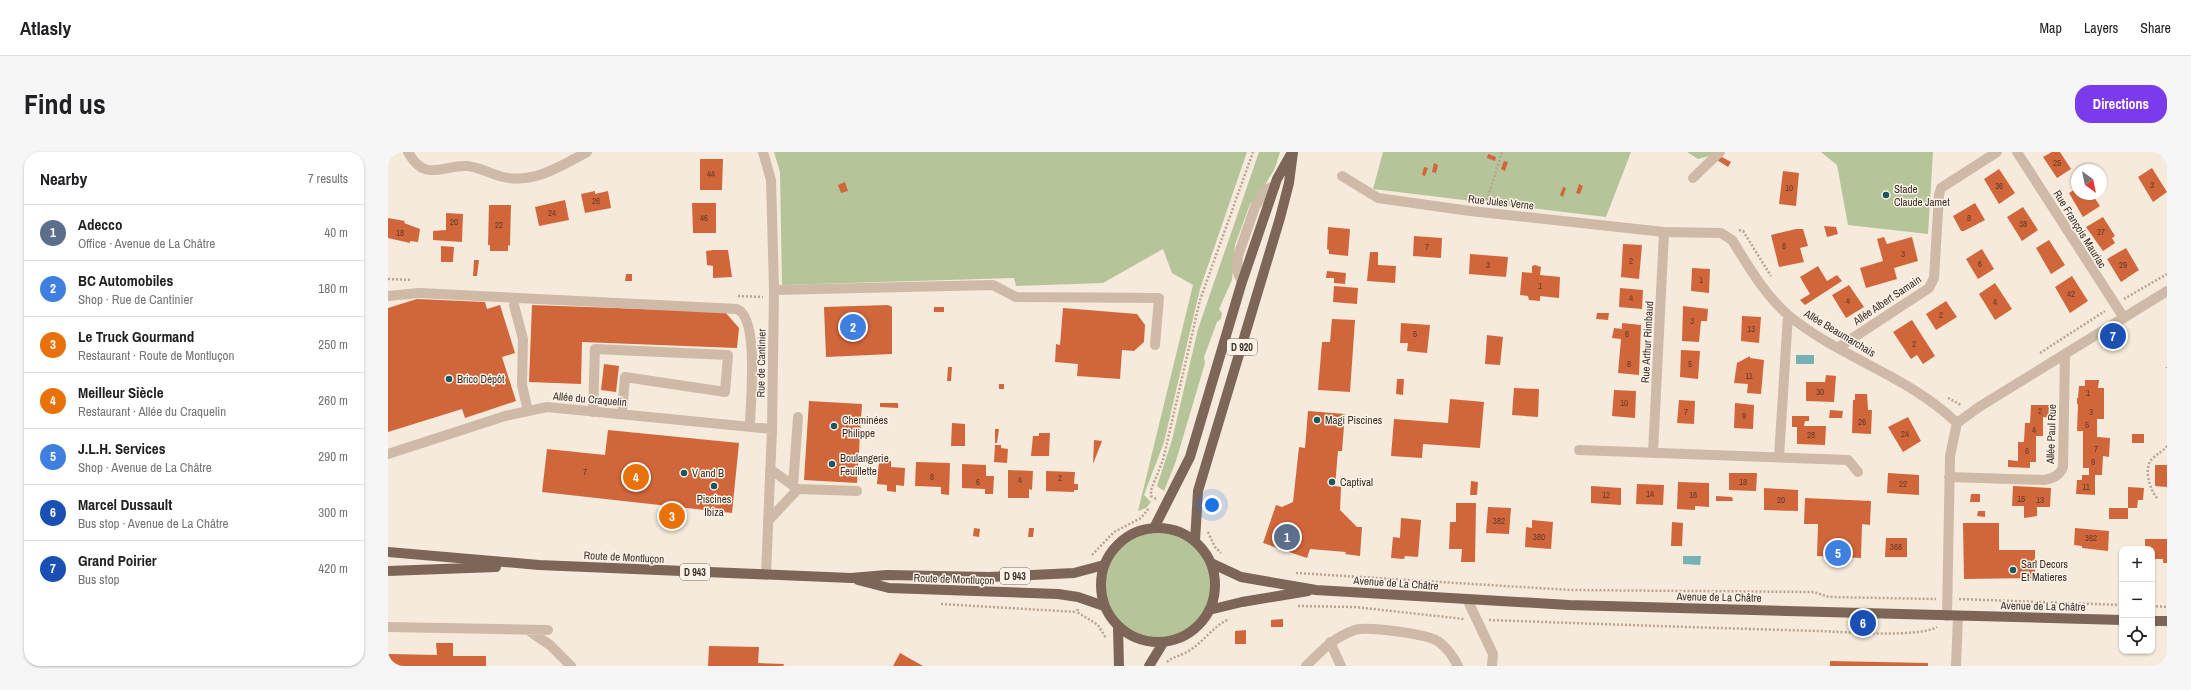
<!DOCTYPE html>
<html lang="en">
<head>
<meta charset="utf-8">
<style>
	body { margin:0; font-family:"Archivo Narrow",sans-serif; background:#f6f6f6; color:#202124 }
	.controls { position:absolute; right:12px; bottom:12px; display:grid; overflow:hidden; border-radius:8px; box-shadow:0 1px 3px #0004 }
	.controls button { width:36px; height:36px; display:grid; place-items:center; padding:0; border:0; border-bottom:1px solid #e0e0e0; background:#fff; color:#202124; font:20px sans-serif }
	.compass { position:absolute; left:1683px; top:12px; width:36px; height:36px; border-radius:50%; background:#fff; box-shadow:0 1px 3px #0004; rotate:147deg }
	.you { position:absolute; left:824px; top:353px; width:14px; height:14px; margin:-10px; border:3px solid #fff; border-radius:50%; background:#1a73e8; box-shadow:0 0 0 6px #1a73e833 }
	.badge { display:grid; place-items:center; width:26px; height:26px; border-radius:50%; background:#7c3aed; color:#fff; font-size:13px; font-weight:700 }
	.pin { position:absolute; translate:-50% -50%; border:2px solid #fff; box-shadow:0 1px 4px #0006 }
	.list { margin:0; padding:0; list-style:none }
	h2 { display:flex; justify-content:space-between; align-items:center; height:52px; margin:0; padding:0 16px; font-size:17px }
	h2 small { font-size:13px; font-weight:400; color:#757577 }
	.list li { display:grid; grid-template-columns:26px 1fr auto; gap:12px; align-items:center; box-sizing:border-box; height:56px; padding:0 16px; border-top:1px solid #e0e0e0 }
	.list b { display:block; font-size:15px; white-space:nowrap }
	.list p { margin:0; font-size:13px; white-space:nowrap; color:#757577 }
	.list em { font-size:13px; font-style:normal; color:#757577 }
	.icon { flex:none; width:22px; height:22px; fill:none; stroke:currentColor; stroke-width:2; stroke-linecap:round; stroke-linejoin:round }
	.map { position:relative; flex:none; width:1779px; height:514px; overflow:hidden; border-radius:16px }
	header { display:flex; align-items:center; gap:24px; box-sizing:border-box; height:56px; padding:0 20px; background:#fff; border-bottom:1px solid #e0e0e0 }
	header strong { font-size:19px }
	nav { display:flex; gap:22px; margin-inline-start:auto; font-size:14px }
	.intro { display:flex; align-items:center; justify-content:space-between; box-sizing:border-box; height:96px; padding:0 24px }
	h1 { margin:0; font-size:28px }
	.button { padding:10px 18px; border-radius:16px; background:#7c3aed; color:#fff; font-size:14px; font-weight:700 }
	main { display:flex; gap:24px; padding:0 24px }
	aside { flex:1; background:#fff; border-radius:16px; box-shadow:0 1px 3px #0004 }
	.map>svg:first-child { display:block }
	.green { fill:#b5c599 }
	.water { fill:#77b0b5 }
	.building { fill:#d2663b }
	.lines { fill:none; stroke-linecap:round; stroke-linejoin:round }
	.path { stroke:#baa490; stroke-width:2.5; stroke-dasharray:2 2; stroke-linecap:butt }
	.minor { stroke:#cebaa6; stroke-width:10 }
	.major { stroke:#7d6557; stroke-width:10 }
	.poi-dot { fill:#185860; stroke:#fbf3e8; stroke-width:1.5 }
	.labels { text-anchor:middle; stroke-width:3; stroke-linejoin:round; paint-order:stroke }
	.number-label { font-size:9px; fill:#5f3c2c }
	.shield { fill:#fbf3e8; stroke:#736961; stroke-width:1 }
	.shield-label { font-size:10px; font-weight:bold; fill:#392e27 }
	.poi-label { font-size:11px; fill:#392e27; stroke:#fbf3e8; text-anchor:start }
	.street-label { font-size:11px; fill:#392e27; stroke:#fbf3e8 }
</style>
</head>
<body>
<header>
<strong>Atlasly</strong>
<nav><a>Map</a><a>Layers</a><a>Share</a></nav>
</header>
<div class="intro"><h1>Find us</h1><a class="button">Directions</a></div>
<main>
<aside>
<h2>Nearby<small>7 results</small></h2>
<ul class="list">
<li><span class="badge" style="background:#5c6f8a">1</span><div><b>Adecco</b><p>Office · Avenue de La Châtre</p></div><em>40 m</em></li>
<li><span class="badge" style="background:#3f7fe0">2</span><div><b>BC Automobiles</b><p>Shop · Rue de Cantinier</p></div><em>180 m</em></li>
<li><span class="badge" style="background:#e8710a">3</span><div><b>Le Truck Gourmand</b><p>Restaurant · Route de Montluçon</p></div><em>250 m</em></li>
<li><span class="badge" style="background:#e8710a">4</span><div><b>Meilleur Siècle</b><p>Restaurant · Allée du Craquelin</p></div><em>260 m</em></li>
<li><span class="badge" style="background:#3f7fe0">5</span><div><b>J.L.H. Services</b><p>Shop · Avenue de La Châtre</p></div><em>290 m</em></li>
<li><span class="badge" style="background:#1a4fb4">6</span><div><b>Marcel Dussault</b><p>Bus stop · Avenue de La Châtre</p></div><em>300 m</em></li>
<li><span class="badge" style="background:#1a4fb4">7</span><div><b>Grand Poirier</b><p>Bus stop</p></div><em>420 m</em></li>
</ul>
</aside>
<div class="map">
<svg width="1779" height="514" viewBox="0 0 1779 514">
	<rect width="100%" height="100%" fill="#f5eadb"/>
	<path class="green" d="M386,0h473l-47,137 -36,153 -20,53 7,7 -5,6 -8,3 55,-226 -21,-12 -9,-24 -60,34 -87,3 -2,-8 -232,7 -2,-113z
		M871,0h21l-5,16 -19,32 -6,4 -15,41 -3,35 -13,29 3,4 -1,6 -4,3 -13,35 1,6 -29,98 -12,30 -7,-5 15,-46 26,-111z
		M995,0h248l-25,65 -233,-28z
		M1299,0h37l-26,7z
		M1433,0h112l-5,82 -80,-9 -11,-60z
		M713 433a57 57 0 1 1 114 0a57 57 0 1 1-114 0Z"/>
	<path class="water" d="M1408,203h18v9h-18z
		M1295,404h18l-1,9 -17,-1z"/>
	<path class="building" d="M1664,0h8l11,17 -14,9 -14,-21z
		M1100,2l8,3 -1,4 -8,-3z
		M1332,4l11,6 -3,5 -11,-7z
		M312,7h23l-1,31h-22z
		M1116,9l4,1 -3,9 -4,-2z
		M1046,11l4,2 -2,8 -4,-1z
		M1036,15l4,1 -3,8 -3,-1z
		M1764,16l15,24 -14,10 -15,-25z
		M1611,17l16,24 -16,11 -15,-25z
		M1395,19l16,2 -3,33 -17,-2z
		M457,30l3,9 -7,2 -3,-8z
		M1191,32l4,2 -3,8 -4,-1z
		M1175,35l3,1 -3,9 -3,-2z
		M1689,36v6h15l8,12 -17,11 -14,-24z
		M207,39v3l13,-3 3,17 -26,5 -4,-19z
		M177,48l4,20 -30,6 -4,-19z
		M304,51h24v30h-23z
		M1587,51l10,17 -21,11h-3l-8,-15z
		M101,53h22l-1,41 -2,-1v6h-18v-6h-2z
		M1635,55l15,23 -16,11 -15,-24z
		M58,61l17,1 -1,28 -29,-2v-9l13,-1z
		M1715,65l12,19 -3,2 3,5 -12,8 -17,-24z
		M0,66l17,3 -1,2 16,6 -2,13 -8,-1v2l-22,-5z
		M1436,74l12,1 2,7 -11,3z
		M940,75l22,2 -2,27 -19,-2v-4l-2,-1z
		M1408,77h7l5,17 -8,2 4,14 -25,5 -8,-32z
		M1026,84l28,2 -1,20 -28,-2z
		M1496,85l3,7 25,-7 6,24 -24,7 3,11 -31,9 -6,-20 23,-7 -6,-22z
		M1661,88l16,25 -14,9 -15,-26z
		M1235,92l19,1 -3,34 -18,-2z
		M53,94l13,1 -1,15h-12z
		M1738,96l13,22 -18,12 -14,-23z
		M1594,97l12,20 -16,10 -12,-20z
		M325,98h15l4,27 -19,1v-12l-6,-1 -1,-14z
		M982,100h8v13l18,1 -1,17 -28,-2z
		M1082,102l38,3 -2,20 -37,-3z
		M86,108h5l-2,16h-4z
		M1147,113l6,2 -1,8 20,2 -1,21 -19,-2v5l-11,-1 -1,-4 -8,-1 2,-23 10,1v-7z
		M1430,114l9,15 10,-6 5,6 -37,24 -5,-5 10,-6 -10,-17z
		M1304,116l18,1 -1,24 -18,-2z
		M939,119l19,2 -1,11 -11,-1v-5h-8z
		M238,122h6v7h-7z
		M1684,124l16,25 -18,12 -15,-26z
		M1607,131l17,26 -17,11 -16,-26z
		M1461,133l15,22 -18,11 -14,-23z
		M946,134l24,2 -1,16 -24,-2z
		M1232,136l23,2 -1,19 -23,-2z
		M29,147l68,3 2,7 13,-4 15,48 -13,4 14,44 -51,17 -3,-9 -74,23v-124z
		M1558,149l11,16 -21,13 -10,-16z
		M144,153l193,7 14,16 -2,20 -155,-6 -1,42 -52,-2z
		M500,153l4,2v47l-66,3 -2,-50z
		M1295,154l25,3 -1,12h-6l-2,21 -17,-1z
		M546,155h10v5h-10z
		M675,156l74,6 8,11 -1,17 -10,9 -12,-1 -2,29 -43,-3 1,-12 -23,-2 1,-18 4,1z
		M1209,161h12l-1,7 -12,-1z
		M1354,164l19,1 -2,26 -18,-2z
		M944,167l23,1 -5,72 -32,-2 4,-48h8z
		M1524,168l23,36 -12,8 -6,-9 -6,4 -18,-27z
		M1013,171l29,2 -3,28 -20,-2 1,-8h-8z
		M1234,171l19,2 -2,50 -21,-2 3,-34 -9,-1 2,-10 8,1z
		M1099,183l16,2 -3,28 -15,-1z
		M1293,198l19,1 -2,28 -18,-2z
		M1362,204v2l14,2 -3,34 -14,-1 1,-9 -14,-1 3,-20z
		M216,212l15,2 -3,26 -15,-2z
		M560,215h4l-1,14h-4z
		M1438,223l10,1 -2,26 -28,-1v-19h19z
		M1009,227h7l-1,16 -7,-1z
		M1697,228h14l-1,8h6v31h-7v18l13,1 -1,19 -6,-1 -1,19h-7v20l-19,-1 1,-14h5v-5h7v-7h-6v-37h-6l1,-27h-1v-6h1l1,-12h6z
		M611,232h5v5h-5z
		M1126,236l25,1 -1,28 -26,-2z
		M1226,238l22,1 -1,27 -23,-2z
		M1467,242h12l1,16h4l-1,24 -19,-1 1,-33h2z
		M1062,247l34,3 -4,46 -57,-4 -1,14 -31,-2 3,-37 54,4z
		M1291,248l16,1 -1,23 -17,-1z
		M421,249l53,3 -5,79 -53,-3z
		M492,251h18v5l-18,-1z
		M1347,251l19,2 -1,24 -19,-1z
		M1643,253h19v13l-7,-1v19h-7v26h-6v6l-22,-1v-7l10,1v-19h6l1,-19h5z
		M1442,258l13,1 -1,7h-13z
		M920,259l37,3 -3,37h-4l-3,35 6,1 -1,23 17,17h5l-2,29 -15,-2 1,-2 -36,-3 -3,9 -44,-15 13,-38 6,2 11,-5 6,-55 6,1z
		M1404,264h17v5h-4l-1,5h22l-1,19 -28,-1v-17h-5z
		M1520,265l13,24 -18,11 -15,-25z
		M564,271l13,1v22h-14z
		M607,277h4l-2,14h-2z
		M220,278l131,13 -7,70 -190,-21 5,-43 58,6z
		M651,281h11l-1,23h-18l2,-20h6z
		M1744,282h12v9h-12z
		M706,288l8,1 -9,23z
		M607,293h6v3l7,1 -1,14 -13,-1z
		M491,309h12v6l14,1 -1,18 -8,-1v7l-9,-1v-6l-10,-1z
		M528,310l34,1 -1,32 -8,-1v-7l-26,-1z
		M574,312l24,1v11h8l-1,18h-8v-5l-23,-1z
		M1767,313h12v22l-12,-1z
		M620,318l25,1 -1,19 -3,-1v9h-21z
		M658,319l29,1 -1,12h4v6h-4v2l-28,-1z
		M1341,321h28l-1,18 -27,-1z
		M1500,321l31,2v20l-32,-2z
		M1083,329l7,1 -1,13h-7z
		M1290,330l31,1v24l-14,-1v4l-18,-1z
		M1249,332l27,1 -1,20 -27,-1z
		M1203,334l30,2v17l-30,-2z
		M1625,334l38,2 -1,19h-13v9l-13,2v-12h-12z
		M1740,335l16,1 -1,12h-5l-1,8h-9z
		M1376,336l34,2v21l-34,-1z
		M1583,342h9v8h-10z
		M1328,344l16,1 1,4h-17z
		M1417,346l66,3 -1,24 -8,-1 -1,34 -44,-2 1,-32h-14z
		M1068,351h20l-1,59h-14l1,-13h-13l1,-27h6z
		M1100,355l23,1 -2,26 -23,-1z
		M1721,356h19v11h-19z
		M1590,359h7v6l-8,-1z
		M1013,366l20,2 -3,37 -13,-1 -1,3 -13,-1 2,-21 7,1z
		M1144,368l21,2 -2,27 -26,-2 1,-20 6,1z
		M1284,370l11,1 -1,23h-11z
		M1575,371h36v27h36v28l-71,1z
		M586,376l6,1 -1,8 -6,-1z
		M641,376h5l-1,9h-5z
		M1687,376l34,3 -1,20 -26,-3v-2l-8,-1z
		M1498,386h21v19h-22z
		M1757,387h22v24h-4v-4h-11v-10h-7z
		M895,467v8h-12v-7z
		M1475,471l7,1 -1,3 -6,-1z
		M858,478v14h-11v-13z
		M48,491h17v13h33v10h-98v-12l49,1z
		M321,494l50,1 -1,16 26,1 -1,2h-75z
		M512,501l23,13h-30z
		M1442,509l98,2v3h-98z"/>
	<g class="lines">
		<path class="path" d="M1099,48l15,-48
			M1351,78l4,1 28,45
			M0,127l23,1
			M350,144l25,1
			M1736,147l43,-25
			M1652,201l65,-42
			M1779,215v1
			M1560,246l13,7
			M1769,346c-7,-8 -14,-30 -5,-39 5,-5 11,-8 15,-13
			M768,347l-5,-3v-6l12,-30 37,-160 53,-148
			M820,380l7,15 6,6
			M704,403l22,-23 27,-14 8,-10
			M908,421l274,17 244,2 15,5 107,2
			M1571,447l163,6
			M553,452l136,8
			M910,454l57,1 109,12
			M1764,454l15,1
			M690,457l-1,3 21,13 8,13
			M1101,468c111,4 221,8 331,11 25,1 98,7 117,-4
			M779,510c5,-5 13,-6 20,-10 16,-9 26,-26 42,-33"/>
		<path class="minor" d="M20,0c17,31 34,13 59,14 12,1 24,8 36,11 30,7 58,-11 84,-25
			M375,0l8,28 3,110 -2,139 -6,146
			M1629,0l107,166
			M954,24l36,22 92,13 194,21 57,1 11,7c17,27 32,54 56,75 52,43 121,61 169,108
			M1305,26l27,-26
			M854,130l-5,-11 1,-15 17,-49 12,-18 8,-3
			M386,138l219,-5 23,12 143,1 -4,47
			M0,144l31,-3 318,16c23,10 13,94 13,117
			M126,153l9,34 -1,46 6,26
			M1451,195l90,-59 5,-10 5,-83 2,-7 56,-36
			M205,260l2,-63 133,6 -3,37 -100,-15 -3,37
			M1191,298l269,10 10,12
			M1265,301l11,-221
			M0,302l117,-38 42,-9 225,22
			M1391,305l9,-142
			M382,317l28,20
			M1561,325l95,3c9,-2 16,-4 19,-13l2,-112
			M405,334l5,-69
			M380,369l30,-32 59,2
			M1079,447l26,55 -1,12
			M1559,464l3,-160 7,-33 22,-16 188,-116
			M0,475l160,3
			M140,478l22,15 21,21
			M942,490l11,24
			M918,514c15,-15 28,-29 49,-36 12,-4 74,4 84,12 8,6 15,16 19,24
			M1568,514l2,-50"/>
		<path class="major" d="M713 433a57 57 0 1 1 114 0a57 57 0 1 1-114 0Z
			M766,376l36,-71 51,-172 36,-106 14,-25
			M807,389l3,-50 82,-273 9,-35 4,-31
			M0,400l151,13 312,13 36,-3 102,2 85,-4 30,-8
			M823,411l30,14 75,13 151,9 102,6 553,15
			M0,419l108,-4
			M470,428l31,8 169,6 20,3 26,9
			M821,458l33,-8 66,-11
			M1764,469h15
			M730,476l1,38
			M761,514l14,-23"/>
	</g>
	<g class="poi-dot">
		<circle cx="1498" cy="43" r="4"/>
		<circle cx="61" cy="227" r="4"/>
		<circle cx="929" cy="268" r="4"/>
		<circle cx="446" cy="274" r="4"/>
		<circle cx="444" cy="312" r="4"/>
		<circle cx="296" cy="321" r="4"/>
		<circle cx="944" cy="330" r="4"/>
		<circle cx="326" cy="334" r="4"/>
		<circle cx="1625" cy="418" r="4"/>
	</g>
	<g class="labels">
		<g class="number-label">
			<text x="1669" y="14">25</text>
			<text x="323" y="25">44</text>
			<text x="1764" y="36">3</text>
			<text x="1611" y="37">36</text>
			<text x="1401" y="39">10</text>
			<text x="208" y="52">26</text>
			<text x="164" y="64">24</text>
			<text x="316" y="69">46</text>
			<text x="1581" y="69">8</text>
			<text x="66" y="73">20</text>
			<text x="1635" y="75">38</text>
			<text x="111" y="76">22</text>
			<text x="1713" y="83">27</text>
			<text x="12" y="84">18</text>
			<text x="1396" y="97">8</text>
			<text x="1039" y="98">7</text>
			<text x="1515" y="105">3</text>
			<text x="1243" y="112">2</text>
			<text x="1592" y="115">6</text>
			<text x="1100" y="116">3</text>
			<text x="1735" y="116">29</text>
			<text x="1313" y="131">1</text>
			<text x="1152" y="137">1</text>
			<text x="1683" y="145">42</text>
			<text x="1243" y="149">4</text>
			<text x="1460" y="152">4</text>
			<text x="1607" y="153">4</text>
			<text x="1553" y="166">2</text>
			<text x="1304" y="172">3</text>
			<text x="1363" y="180">13</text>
			<text x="1027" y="185">5</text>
			<text x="1239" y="185">6</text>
			<text x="1526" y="195">2</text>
			<text x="1241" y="215">8</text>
			<text x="1302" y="215">5</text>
			<text x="1361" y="227">11</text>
			<text x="1432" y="243">30</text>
			<text x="1700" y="244">1</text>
			<text x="1236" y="254">10</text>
			<text x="1652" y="262">2</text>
			<text x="1298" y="263">7</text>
			<text x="1703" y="263">3</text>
			<text x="1356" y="267">9</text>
			<text x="1474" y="273">26</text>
			<text x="1699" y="276">5</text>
			<text x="1646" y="281">4</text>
			<text x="1517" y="285">24</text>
			<text x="1423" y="286">28</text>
			<text x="1708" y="300">7</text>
			<text x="1639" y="302">6</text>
			<text x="1705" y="313">9</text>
			<text x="197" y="323">7</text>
			<text x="544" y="328">8</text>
			<text x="672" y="329">2</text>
			<text x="632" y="331">4</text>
			<text x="590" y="333">6</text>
			<text x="1355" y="333">18</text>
			<text x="1515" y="335">22</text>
			<text x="1698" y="338">11</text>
			<text x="1262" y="345">14</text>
			<text x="1218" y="346">12</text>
			<text x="1305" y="346">16</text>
			<text x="1633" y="350">15</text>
			<text x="1393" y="351">20</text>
			<text x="1652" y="351">13</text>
			<text x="1111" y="372">382</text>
			<text x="1151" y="388">380</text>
			<text x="1703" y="389">362</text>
			<text x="1508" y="398">368</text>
		</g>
		<g class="shield">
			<rect x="839" y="187" width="30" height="16" rx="3"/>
			<rect x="292" y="412" width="30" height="16" rx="3"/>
			<rect x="612" y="416" width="30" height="16" rx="3"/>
		</g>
		<g class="shield-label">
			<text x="854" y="199">D 920</text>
			<text x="307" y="424">D 943</text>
			<text x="627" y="428">D 943</text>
		</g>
		<g class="poi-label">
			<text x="1506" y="41">Stade<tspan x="1506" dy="13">Claude Jamet</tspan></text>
			<text x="69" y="231">Brico Dépôt</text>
			<text x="454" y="272">Cheminées<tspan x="454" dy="13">Philippe</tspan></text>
			<text x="937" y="272">Magi Piscines</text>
			<text x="452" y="310">Boulangerie<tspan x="452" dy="13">Feuillette</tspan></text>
			<text x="304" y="325">V and B</text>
			<text x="952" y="334">Captival</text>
			<text x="326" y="351" text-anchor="middle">Piscines<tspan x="326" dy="13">Ibiza</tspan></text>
			<text x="1633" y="416">Sarl Decors<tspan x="1633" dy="13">Et Matieres</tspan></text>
		</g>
		<g class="street-label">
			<text transform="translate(1113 50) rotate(6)" y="4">Rue Jules Verne</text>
			<text transform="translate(1692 77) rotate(58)" y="4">Rue François Mauriac</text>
			<text transform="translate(1499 148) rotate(-34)" y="4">Allée Albert Samain</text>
			<text transform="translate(1452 181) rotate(31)" y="4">Allée Beaumarchais</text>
			<text transform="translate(1259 190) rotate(-87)" y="4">Rue Arthur Rimbaud</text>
			<text transform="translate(373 211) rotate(-89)" y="4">Rue de Cantinier</text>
			<text transform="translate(202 247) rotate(5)" y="4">Allée du Craquelin</text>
			<text transform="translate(1663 282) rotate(-88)" y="4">Allée Paul Rue</text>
			<text transform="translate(236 405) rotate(3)" y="4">Route de Montluçon</text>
			<text transform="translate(566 427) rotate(2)" y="4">Route de Montluçon</text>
			<text transform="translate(1008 431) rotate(4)" y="4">Avenue de La Châtre</text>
			<text transform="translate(1331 445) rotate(1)" y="4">Avenue de La Châtre</text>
			<text transform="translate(1655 454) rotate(1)" y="4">Avenue de La Châtre</text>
		</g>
	</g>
</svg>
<div class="controls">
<button>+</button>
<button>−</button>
<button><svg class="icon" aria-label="locate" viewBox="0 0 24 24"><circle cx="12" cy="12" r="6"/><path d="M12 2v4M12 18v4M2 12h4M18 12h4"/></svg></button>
</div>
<svg class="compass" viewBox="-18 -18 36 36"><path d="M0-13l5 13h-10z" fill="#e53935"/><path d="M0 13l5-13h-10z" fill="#757577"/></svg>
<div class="you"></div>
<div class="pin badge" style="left:899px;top:385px;background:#5c6f8a">1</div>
<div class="pin badge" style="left:465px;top:175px;background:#3f7fe0">2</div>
<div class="pin badge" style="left:284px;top:364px;background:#e8710a">3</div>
<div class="pin badge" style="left:248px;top:325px;background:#e8710a">4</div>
<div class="pin badge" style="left:1450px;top:401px;background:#3f7fe0">5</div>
<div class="pin badge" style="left:1475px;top:471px;background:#1a4fb4">6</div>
<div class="pin badge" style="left:1725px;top:184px;background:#1a4fb4">7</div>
</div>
</main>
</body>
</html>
